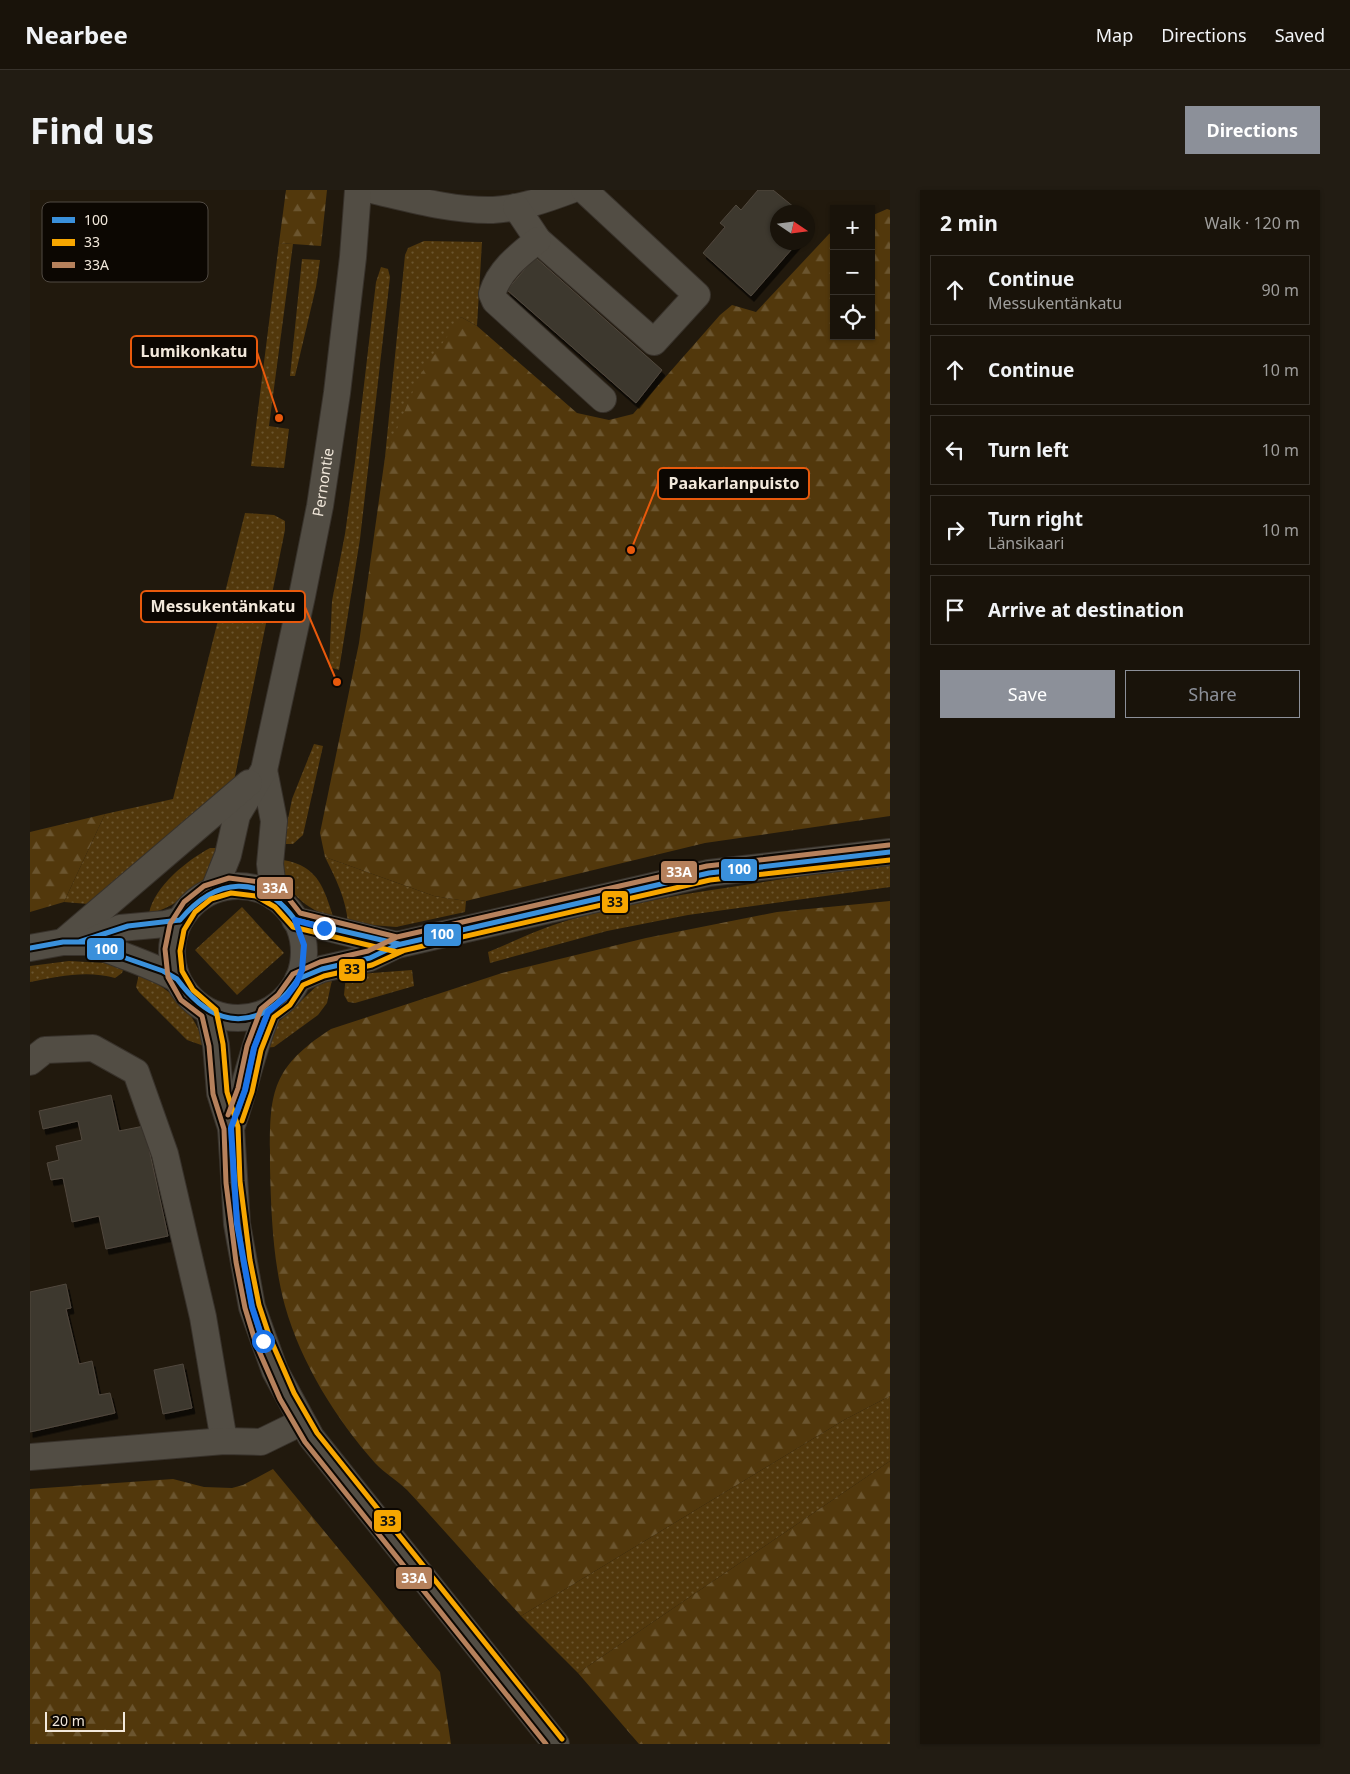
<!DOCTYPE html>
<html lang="en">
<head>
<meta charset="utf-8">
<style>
	body { margin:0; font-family:"Noto Sans",sans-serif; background:#221c13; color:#f1f3f6 }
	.controls { position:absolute; right:15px; top:15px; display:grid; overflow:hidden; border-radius:0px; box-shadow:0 1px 4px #0004 }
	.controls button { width:45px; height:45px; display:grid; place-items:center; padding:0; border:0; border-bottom:1px solid #37322b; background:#19130a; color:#f1f3f6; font:25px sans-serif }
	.compass { position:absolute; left:740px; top:15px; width:45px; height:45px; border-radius:50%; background:#19130a; box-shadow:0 1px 4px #0004; rotate:103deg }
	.scale { position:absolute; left:15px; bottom:12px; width:80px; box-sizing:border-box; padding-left:5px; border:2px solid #f2e8db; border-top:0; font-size:14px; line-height:18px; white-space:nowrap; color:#f2e8db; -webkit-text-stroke:4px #0c0702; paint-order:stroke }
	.stop { position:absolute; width:15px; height:15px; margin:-11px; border:4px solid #1a73e8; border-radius:50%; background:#fff }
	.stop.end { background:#1a73e8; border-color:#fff; box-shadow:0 1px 5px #0008 }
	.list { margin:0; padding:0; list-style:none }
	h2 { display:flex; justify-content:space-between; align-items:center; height:65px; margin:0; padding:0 20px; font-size:21px }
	h2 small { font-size:16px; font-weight:400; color:#9f9e9c }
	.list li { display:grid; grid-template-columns:32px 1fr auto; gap:15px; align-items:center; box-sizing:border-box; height:70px; margin:0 10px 10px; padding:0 10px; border:1px solid #37322b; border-radius:0px }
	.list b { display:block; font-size:19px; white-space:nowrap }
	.list p { margin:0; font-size:16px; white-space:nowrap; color:#9f9e9c }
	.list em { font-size:16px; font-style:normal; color:#9f9e9c }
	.actions { display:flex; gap:10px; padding:15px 20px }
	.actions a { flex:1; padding:11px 0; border:1px solid #8c9099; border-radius:0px; text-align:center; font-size:18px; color:#8c9099 }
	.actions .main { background:#8c9099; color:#fff }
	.icon { flex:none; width:28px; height:28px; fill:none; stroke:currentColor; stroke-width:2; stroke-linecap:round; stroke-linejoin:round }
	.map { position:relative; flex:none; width:860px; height:1554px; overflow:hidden; border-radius:0px }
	header { display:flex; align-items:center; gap:30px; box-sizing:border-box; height:70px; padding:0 25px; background:#19130a; border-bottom:1px solid #37322b }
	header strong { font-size:24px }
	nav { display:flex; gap:28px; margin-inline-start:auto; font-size:18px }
	.intro { display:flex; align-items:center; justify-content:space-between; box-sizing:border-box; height:120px; padding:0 30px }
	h1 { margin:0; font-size:35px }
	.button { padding:12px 22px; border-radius:0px; background:#8c9099; color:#fff; font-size:18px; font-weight:700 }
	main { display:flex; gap:30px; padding:0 30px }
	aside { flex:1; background:#19130a; border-radius:0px; box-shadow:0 1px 4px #0004 }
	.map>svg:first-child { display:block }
	.grass { fill:url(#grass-dots) }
	.forest { fill:url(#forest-firs) }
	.building { fill:#3e372d; stroke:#50483e; filter:url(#shadow) }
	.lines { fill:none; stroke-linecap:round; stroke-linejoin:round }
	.minor-casing { stroke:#38322b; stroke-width:28 }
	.minor { stroke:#524d44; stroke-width:26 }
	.bus-1-casing { stroke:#0c0702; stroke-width:9 }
	.bus-2-casing { stroke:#0c0702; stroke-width:9 }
	.bus-3-casing { stroke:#0c0702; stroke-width:9 }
	.bus-1 { stroke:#3a90db; stroke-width:5 }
	.bus-2 { stroke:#f7a600; stroke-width:5 }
	.bus-3 { stroke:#b6815c; stroke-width:5 }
	.route { stroke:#1a73e8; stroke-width:6 }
	.labels { text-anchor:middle; stroke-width:4; stroke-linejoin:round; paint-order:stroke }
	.street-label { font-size:15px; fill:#f2e8db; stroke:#0c0702 }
	.key { fill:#0c0702; stroke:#514a43; stroke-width:1 }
	.key-label { font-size:14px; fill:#f2e8db }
	.leader { fill:none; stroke:#e8590c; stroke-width:2 }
	.callout-dot { fill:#e8590c; stroke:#0c0702; stroke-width:2 }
	.callout { fill:#0c0702; stroke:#e8590c; stroke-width:2 }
	.callout-label { font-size:16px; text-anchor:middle; font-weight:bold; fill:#f2e8db }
	.line-badge { stroke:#0c0702; stroke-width:2 }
	.badge-label { font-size:14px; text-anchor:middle; font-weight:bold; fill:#fff }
	.pale-badge-label { font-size:14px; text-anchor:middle; font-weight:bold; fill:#111 }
</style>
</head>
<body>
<header>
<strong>Nearbee</strong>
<nav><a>Map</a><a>Directions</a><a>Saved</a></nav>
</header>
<div class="intro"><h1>Find us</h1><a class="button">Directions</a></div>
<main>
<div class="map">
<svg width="860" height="1554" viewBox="0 0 860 1554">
	<defs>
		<pattern id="grass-dots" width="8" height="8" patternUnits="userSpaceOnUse" patternTransform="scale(1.25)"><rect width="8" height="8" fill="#52380c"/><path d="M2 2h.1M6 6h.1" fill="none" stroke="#6b552f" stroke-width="1.8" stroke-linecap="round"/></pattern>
		<pattern id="forest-firs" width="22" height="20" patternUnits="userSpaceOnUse" patternTransform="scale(1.25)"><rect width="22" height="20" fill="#52380c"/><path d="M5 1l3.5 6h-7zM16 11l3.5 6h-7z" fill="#6b552f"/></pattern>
		<filter id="shadow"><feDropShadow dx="3" dy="5.5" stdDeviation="0" flood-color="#0009"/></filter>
	</defs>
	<rect width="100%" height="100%" fill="#21190d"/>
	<path class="grass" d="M394,51l58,1 -5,84 -16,-9 -76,140 20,-202 3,-7z
		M249,53l14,1 -24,182 20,3 -5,39 -33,-2z
		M272,69l18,1 -4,27 -21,89h-5z
		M351,77l7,2 2,8 -30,262 -21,131 -10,-3 3,-66 13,-67 10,-72 21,-180z
		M215,323l29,2 11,6v9l-51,251 -146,123 -24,-2 41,-88 68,-15z
		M284,554l9,2 -20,89 -10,9h-10l9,-45z
		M180,658h9c-4,9 -7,20 -13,28 -11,16 -39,35 -57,37 6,-27 37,-52 61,-65z
		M295,667l109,39 32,5 -1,11 -69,15 -48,-4c-2,-24 -12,-44 -23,-66z
		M253,670c36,6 41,29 51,59 -28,-11 -51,-26 -51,-59z
		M860,675v22l-202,28 -81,16 -117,32 -2,-11c27,-11 53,-24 81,-32 59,-17 121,-27 182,-36 46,-7 92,-15 139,-19z
		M212,717l42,46 -47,42 -42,-45z
		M39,771l35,2 20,4 -2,6 -7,5c-27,-8 -57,-2 -85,4v-16z
		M382,780l2,16 -59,17 -7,-1 -4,-7 2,-20z
		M109,784c31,14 57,38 65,72l-17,-6 -48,-48 -3,-5z
		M293,790h9l-5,23 -9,12 -44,32 -11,1 8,-19z
		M860,1206v65l-312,212 -57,-57 323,-196z"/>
	<path class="forest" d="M256,0h41l-6,56 -42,-3z
		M857,19l3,1v606l-185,27 -239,58 -32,-5 -109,-39 -5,-24 39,-190 26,-186 35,-82 41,-58 16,9 100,87 32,7 24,-6 87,-99 12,-10 24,7 73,-78 5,-3v105h37v-120z
		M75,624l-41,88 -34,10v-80z
		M860,711v495l-46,24 -323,196c-38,-41 -76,-85 -114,-126 -10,-10 -23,-17 -32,-27 -39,-44 -74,-100 -90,-157 -12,-44 -14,-93 -15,-139 0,-70 -3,-97 61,-138l171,-56 144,-35 131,-26z
		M860,1271v283h-251l-61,-71z
		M243,1279l167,203 11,72h-421v-255l143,-10 31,8 28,1 11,-3z"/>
	<path class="building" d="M728,0h15l27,22h-22v30h20l-47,54 -48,-43 22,-26 -5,-4 16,-18 5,5z
		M505,67l127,113 -26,33 -129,-113z
		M81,905l8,36 25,-5 24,110 -62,13 -7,-33 -27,6 -9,-44 -12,2 -4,-17 12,-3 -3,-14 26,-6 -4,-19 -35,8 -4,-18z
		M36,1094l5,24 -5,1 13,55 13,-3 7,34 11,-2 5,20 -85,19v-140z
		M153,1174l9,44 -29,6 -9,-44z"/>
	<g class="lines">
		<defs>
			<g id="minor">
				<path d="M342,0c39,9 81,21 121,20 26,-1 54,-11 78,-20"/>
				<path d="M486,17l22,33 116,102 43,-47 -113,-105"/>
				<path d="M508,50c-19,15 -39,30 -46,54l3,7 108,98"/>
				<path d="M234,580l10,51 -4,43 4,33"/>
				<circle cx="208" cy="762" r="66"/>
				<path id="s1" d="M184,700l14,-35 9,-40 27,-45 38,-174 18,-90 17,-113 16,-136 5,-67"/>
				<path d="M265,730l102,25"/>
				<path d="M33,752l186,-159"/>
				<path d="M60,752c28,13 59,21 87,37"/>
				<path d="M0,758l33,-6h27l30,-14 45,-4 15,-4"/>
				<path d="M268,789l24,-10 48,-11 27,-13 312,-72 181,-21"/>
				<path d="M179,822l7,33 4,48 11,35 6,96 15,83 23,64 36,66 245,307"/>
				<path d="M0,872l15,-12 48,-2 43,24 29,82 38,163 21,124"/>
				<path d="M201,938c14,-38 21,-79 37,-116"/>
				<path d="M0,1267l194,-16 37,1 41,-20"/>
			</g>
		</defs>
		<use href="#minor" class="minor-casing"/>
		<use href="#minor" class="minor"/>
		<defs>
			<path id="bus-1" d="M150,730c36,-43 81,-47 115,0
				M265,730l104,24
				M49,752l49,-16 52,-6
				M0,758l33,-6h27l30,14 43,15 14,8
				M147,789c38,52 84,54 121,0
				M268,789l24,-10 48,-11 27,-13 312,-72 181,-21"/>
			<path id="bus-2" d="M212,931l10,-29 9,-42 13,-33 16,-12 13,-20 21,-9 48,-11 31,-14
				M532,1549l-245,-306 -23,-40 -24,-55 -11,-33 -9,-45 -10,-79 -2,-54 -11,-35 -4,-48 -7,-34 -23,-20 -11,-19 -2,-20 4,-21 11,-18 16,-13 20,-6 25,3 19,11 18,20 104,25 313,-72 180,-20"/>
			<path id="bus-3" d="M198,925l10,-27 9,-42 14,-37 17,-14 15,-21 27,-12 48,-11 29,-14
				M516,1554l-241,-302 -25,-43 -24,-55 -11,-36 -9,-46 -10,-79 -2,-54 -11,-35 -4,-48 -7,-30 -21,-16 -13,-23 -3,-28 5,-25 14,-22 20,-16 25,-8 31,4 13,5 16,12 11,14 97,24 310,-71 182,-21"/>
		</defs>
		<use href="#bus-1" class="bus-1-casing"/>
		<use href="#bus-2" class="bus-2-casing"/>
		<use href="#bus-3" class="bus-3-casing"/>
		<use href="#bus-1" class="bus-1"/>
		<use href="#bus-2" class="bus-2"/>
		<use href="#bus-3" class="bus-3"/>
	</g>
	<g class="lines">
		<path class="route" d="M233,1151l-11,-34 -15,-83 -6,-96 14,-38 9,-42 14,-36 19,-16 9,-12 6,-14 2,-25 -9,-25 29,8"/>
	</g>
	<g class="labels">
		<g class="street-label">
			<text dy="5" stroke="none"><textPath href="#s1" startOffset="425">Pernontie</textPath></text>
		</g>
	</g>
	<rect x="12" y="12" width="166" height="80" rx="8" class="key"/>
	<rect x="22" y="27" width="23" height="6" fill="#3a90db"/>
	<rect x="22" y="49" width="23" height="7" fill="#f7a600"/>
	<rect x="22" y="72" width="23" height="6" fill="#b6815c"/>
	<g class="key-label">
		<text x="54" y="35">100</text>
		<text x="54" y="57">33</text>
		<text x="54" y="80">33A</text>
	</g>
	<path class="leader" d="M249 228L227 162M601 360L628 293M307 492L275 417"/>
	<g class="callout-dot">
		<circle cx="249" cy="228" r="5"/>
		<circle cx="601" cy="360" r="5"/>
		<circle cx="307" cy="492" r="5"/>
	</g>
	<g class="callout">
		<rect x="101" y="146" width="126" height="31" rx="5"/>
		<rect x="628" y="278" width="151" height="31" rx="5"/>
		<rect x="111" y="401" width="164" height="31" rx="5"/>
	</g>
	<g class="callout-label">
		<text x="164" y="167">Lumikonkatu</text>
		<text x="704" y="299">Paakarlanpuisto</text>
		<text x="193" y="422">Messukentänkatu</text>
	</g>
	<g class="line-badge">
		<rect x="690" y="668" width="38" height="24" rx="5" fill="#3a90db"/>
		<rect x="630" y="670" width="38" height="24" rx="5" fill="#b6815c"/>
		<rect x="226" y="686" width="38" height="24" rx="5" fill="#b6815c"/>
		<rect x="571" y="700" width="28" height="24" rx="5" fill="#f7a600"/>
		<rect x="393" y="733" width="39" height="24" rx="5" fill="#3a90db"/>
		<rect x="56" y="747" width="39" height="24" rx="5" fill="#3a90db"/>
		<rect x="308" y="768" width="28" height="24" rx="5" fill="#f7a600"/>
		<rect x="343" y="1319" width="29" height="24" rx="5" fill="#f7a600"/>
		<rect x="365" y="1376" width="38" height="24" rx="5" fill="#b6815c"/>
	</g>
	<g class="badge-label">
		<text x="709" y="684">100</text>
		<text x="649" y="687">33A</text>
		<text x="245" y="703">33A</text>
		<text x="412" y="749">100</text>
		<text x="76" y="764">100</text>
		<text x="384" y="1393">33A</text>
	</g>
	<g class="pale-badge-label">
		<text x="585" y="717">33</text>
		<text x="322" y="784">33</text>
		<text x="358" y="1336">33</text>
	</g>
</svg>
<div class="controls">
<button>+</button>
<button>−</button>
<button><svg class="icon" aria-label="locate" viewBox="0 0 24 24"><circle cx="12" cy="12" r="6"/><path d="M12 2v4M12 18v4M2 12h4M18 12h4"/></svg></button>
</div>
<svg class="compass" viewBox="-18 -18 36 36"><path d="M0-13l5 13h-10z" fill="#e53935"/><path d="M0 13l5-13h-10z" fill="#9f9e9c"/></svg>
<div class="scale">20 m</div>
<div class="stop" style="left:233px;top:1151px"></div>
<div class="stop end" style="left:294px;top:738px"></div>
</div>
<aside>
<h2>2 min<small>Walk · 120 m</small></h2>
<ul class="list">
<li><svg class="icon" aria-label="ahead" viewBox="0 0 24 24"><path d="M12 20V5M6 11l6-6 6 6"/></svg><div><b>Continue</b><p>Messukentänkatu</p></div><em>90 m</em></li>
<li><svg class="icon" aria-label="ahead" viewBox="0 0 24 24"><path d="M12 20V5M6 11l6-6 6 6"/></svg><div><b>Continue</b></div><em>10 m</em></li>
<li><svg class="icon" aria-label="left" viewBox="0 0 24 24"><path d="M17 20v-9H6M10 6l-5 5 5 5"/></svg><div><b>Turn left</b></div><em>10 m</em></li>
<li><svg class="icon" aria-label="right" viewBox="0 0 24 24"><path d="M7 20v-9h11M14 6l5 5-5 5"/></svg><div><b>Turn right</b><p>Länsikaari</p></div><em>10 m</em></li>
<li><svg class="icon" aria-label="arrive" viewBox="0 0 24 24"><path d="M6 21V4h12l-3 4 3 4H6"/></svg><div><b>Arrive at destination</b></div></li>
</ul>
<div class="actions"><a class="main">Save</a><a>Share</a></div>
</aside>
</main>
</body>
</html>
